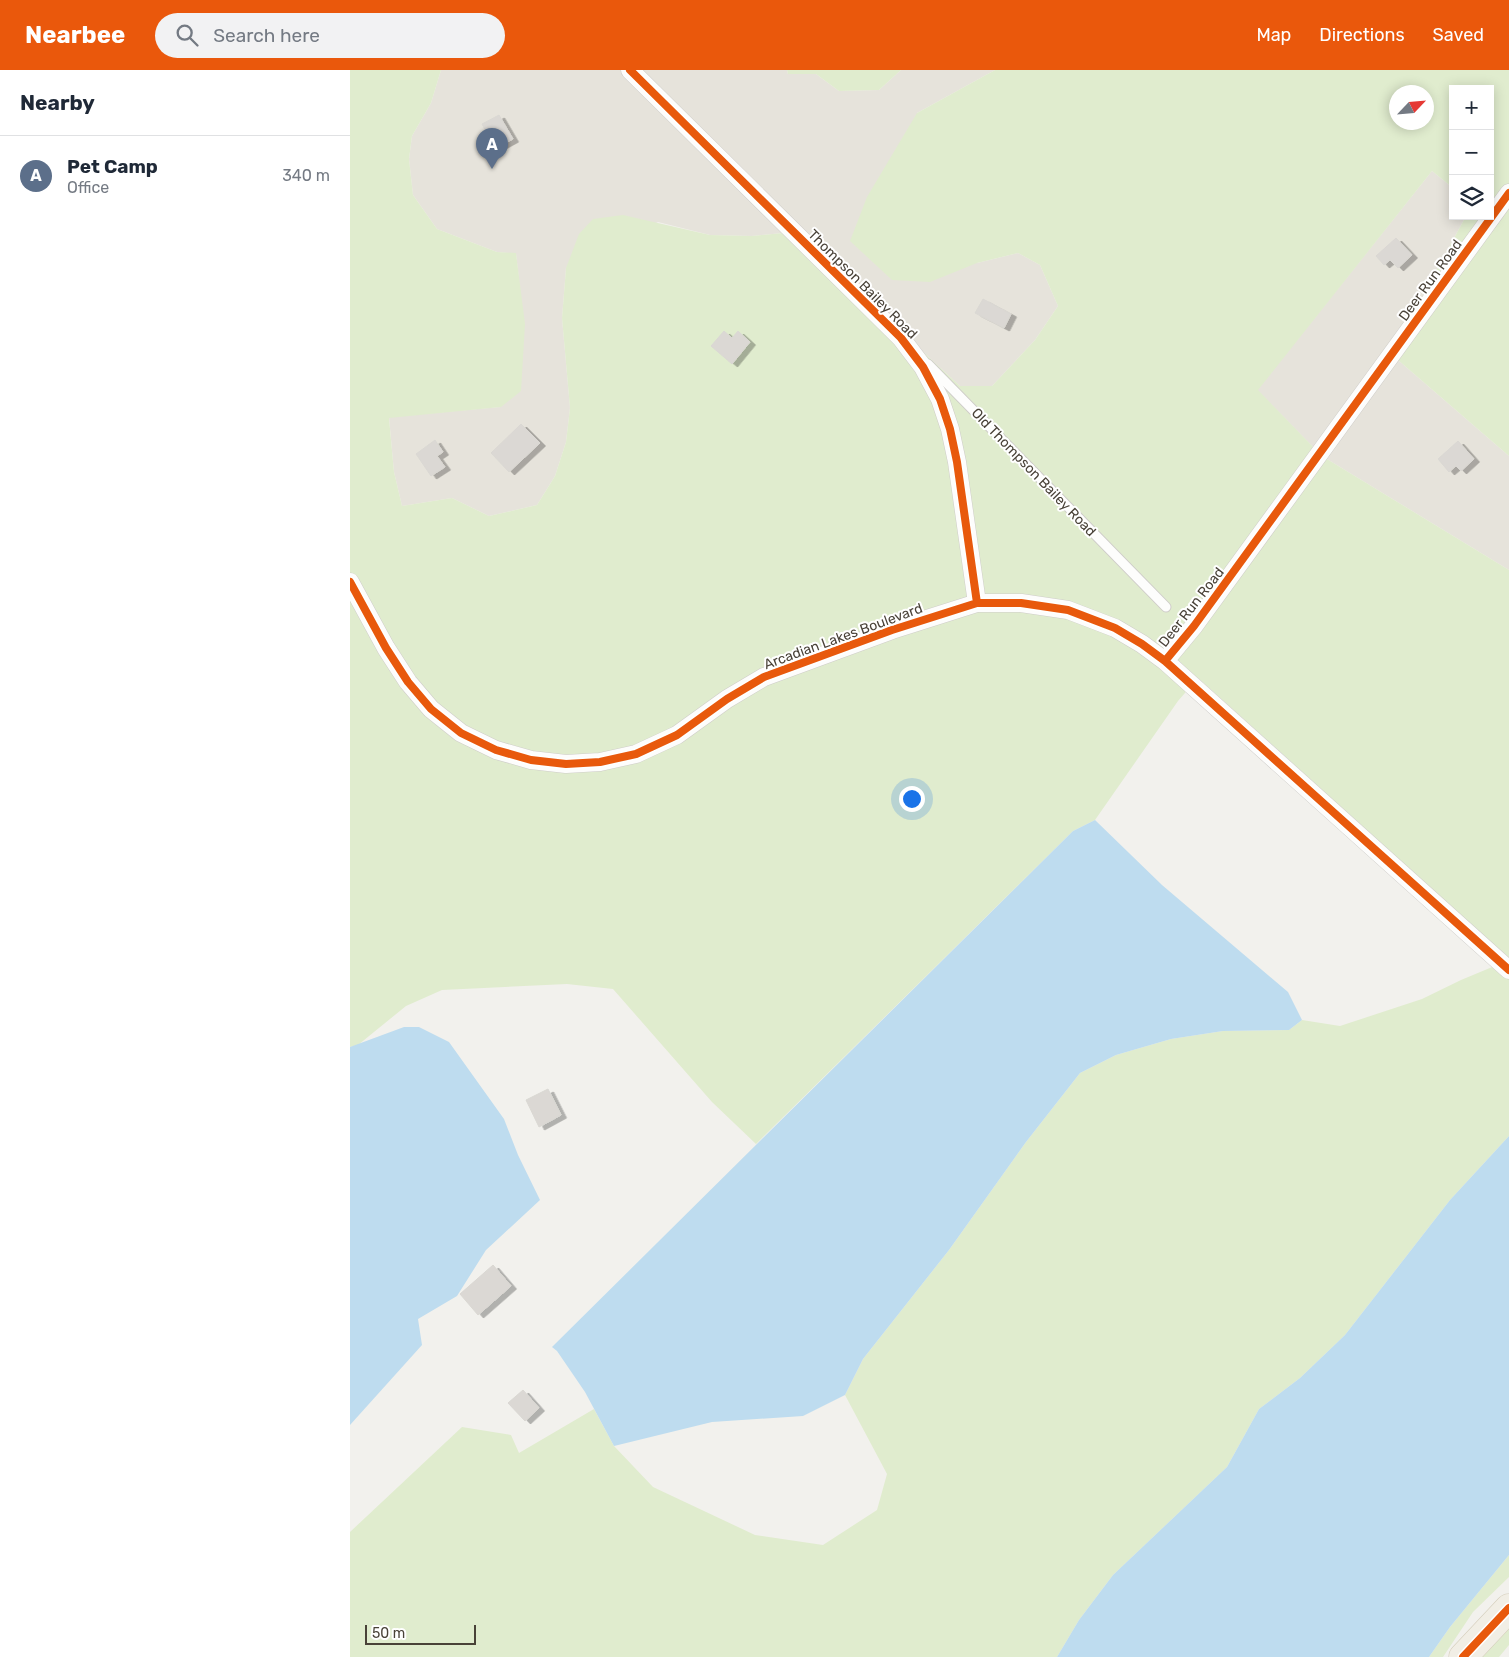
<!DOCTYPE html>
<html lang="en">
<head>
<meta charset="utf-8">
<style>
	body { margin:0; font-family:Rubik,sans-serif; background:#f2f2f3; color:#1f2937 }
	.controls { position:absolute; right:15px; top:15px; display:grid; overflow:hidden; border-radius:0px; box-shadow:0 2px 12px #0003 }
	.controls button { width:45px; height:45px; display:grid; place-items:center; padding:0; border:0; border-bottom:1px solid #e0e1e3; background:#fff; color:#1f2937; font:25px sans-serif }
	.compass { position:absolute; left:1039px; top:15px; width:45px; height:45px; border-radius:50%; background:#fff; box-shadow:0 2px 12px #0003; rotate:64deg }
	.scale { position:absolute; left:15px; bottom:12px; width:111px; box-sizing:border-box; padding-left:5px; border:2px solid #494238; border-top:0; font-size:14px; line-height:18px; white-space:nowrap; color:#494238; -webkit-text-stroke:4px #fff; paint-order:stroke }
	.you { position:absolute; left:561px; top:728px; width:18px; height:18px; margin:-12px; border:4px solid #fff; border-radius:50%; background:#1a73e8; box-shadow:0 0 0 8px #1a73e833 }
	.badge { display:grid; place-items:center; width:32px; height:32px; border-radius:50%; background:#ea580c; color:#fff; font-size:16px; font-weight:700 }
	.pin { position:absolute; translate:-50% -41px; filter:drop-shadow(0 1px 2px #0008) }
	.pin::after { content:''; position:absolute; top:26px; width:18px; height:15px; background:inherit; clip-path:polygon(0 0,100% 0,50% 100%) }
	.list { margin:0; padding:0; list-style:none }
	h2 { display:flex; justify-content:space-between; align-items:center; height:65px; margin:0; padding:0 20px; font-size:21px }
	h2 small { font-size:16px; font-weight:400; color:#747a83 }
	.list li { display:grid; grid-template-columns:32px 1fr auto; gap:15px; align-items:center; box-sizing:border-box; height:80px; padding:0 20px; border-top:1px solid #e0e1e3 }
	.list b { display:block; font-size:19px; white-space:nowrap }
	.list p { margin:0; font-size:16px; white-space:nowrap; color:#747a83 }
	.list em { font-size:16px; font-style:normal; color:#747a83 }
	.icon { flex:none; width:28px; height:28px; fill:none; stroke:currentColor; stroke-width:2; stroke-linecap:round; stroke-linejoin:round }
	.map { position:relative; flex:none; width:1159px; height:1587px; overflow:hidden }
	header { display:flex; align-items:center; gap:30px; box-sizing:border-box; height:70px; padding:0 25px; background:#ea580c; color:#fff }
	header strong { font-size:24px }
	nav { display:flex; gap:28px; margin-inline-start:auto; font-size:18px }
	.search { width:350px; height:45px; background:#f2f2f3; display:flex; align-items:center; gap:12px; box-sizing:border-box; padding:0 18px; border-radius:28px; color:#747a83; font-size:19px }
	main { display:flex }
	aside { flex:1; background:#fff }
	.map>svg:first-child { display:block }
	.residential { fill:#e6e3db }
	.green { fill:#e0ecce; fill-rule:evenodd }
	.water { fill:#bedcef }
	.building { fill:#dbd8d4; stroke:#dad8d3; filter:url(#shadow) }
	.lines { fill:none; stroke-linecap:round; stroke-linejoin:round }
	.lane-casing { stroke:#cfcdc9; stroke-width:11 }
	.street-casing { stroke:#cfcdc9; stroke-width:19 }
	.primary-casing { stroke:#d4cdbb; stroke-width:29 }
	.lane { stroke:#fdfdfc; stroke-width:9 }
	.street { stroke:#fdfdfc; stroke-width:18 }
	.primary { stroke:#f1eee5; stroke-width:28 }
	.cycleway-casing { stroke:#fff; stroke-width:11 }
	.cycleway { stroke:#e8590c; stroke-width:8 }
	.labels { text-anchor:middle; stroke-width:4; stroke-linejoin:round; paint-order:stroke }
	.street-label { font-size:14px; fill:#494238; stroke:#fff }
</style>
</head>
<body>
<header>
<strong>Nearbee</strong>
<div class="search"><svg class="icon" aria-label="search" viewBox="0 0 24 24"><circle cx="10" cy="10" r="6"/><path d="M15 15l6 6"/></svg>Search here</div>
<nav><a>Map</a><a>Directions</a><a>Saved</a></nav>
</header>
<main>
<aside>
<h2>Nearby<small></small></h2>
<ul class="list">
<li><span class="badge" style="background:#5c6f8a">A</span><div><b>Pet Camp</b><p>Office</p></div><em>340 m</em></li>
</ul>
</aside>
<div class="map">
<svg width="1159" height="1587" viewBox="0 0 1159 1587">
	<defs>
		<filter id="shadow"><feDropShadow dx="5.5" dy="3" stdDeviation="0" flood-color="#0004"/></filter>
	</defs>
	<rect width="100%" height="100%" fill="#f2f1ed"/>
	<path class="residential" d="M91,0h346l1,4h28l23,17 40,-1 22,-20h94l-78,43 60,150 41,-10 22,12 18,41 -23,34 -43,46h-32l-167,-154 -41,4 -42,-1 -52,-13 -92,46 -4,50 8,90 -4,34 -11,34 -18,29 -48,11 -37,-18 -50,8 -8,-34 -5,-55 111,-10 19,-128 -3,-25 -19,-2 -60,-23 -24,-34 -4,-36 3,-23 19,-33z
		M1082,101l21,17v28h13l-75,138 118,102v114l-187,-114 -65,-66z"/>
	<path class="green" d="M0,0h91l-10,33 -19,33 -3,23 4,36 24,34 60,23 19,1 9,71 -4,67 -20,16 -112,11 5,54 8,34 50,-8 37,18 48,-11 18,-29 11,-34 4,-34 -8,-90 4,-50 13,-34 14,-15 30,-4 87,20 42,1 41,-4 167,154h32l43,-46 23,-34 -18,-41 -22,-12 -41,10 -47,19 -38,-2 -42,-39 17,-44 50,-84 78,-43h514v386l-118,-102 75,-138h24v-127h-37v99l-21,-17 -174,219 64,66 187,114v388l-311,-280 -20,23 -83,119 -22,11 -317,313 -44,-42 -99,-113 -46,-5 -125,6 -36,16 -48,39 -8,2zM1046,22h30v30h-30z
		M437,0h114l-22,20 -40,1 -23,-17h-28z
		M1159,890v176l-59,64 -105,135 -45,43 -41,31 -32,58 -114,108 -34,45 -22,37h-707v-125l112,-105 49,8 8,18 75,-44 20,37 39,41 102,48 68,10 54,-35 10,-36 -42,-79 18,-36 86,-109 77,-108 54,-69 36,-18 55,-16 52,-8 66,-1 13,-10 38,6 82,-27 39,-19z
		M1159,1485v22l-36,35 -30,45h-14l21,-30z
		M1159,1550v25l-10,12h-21z"/>
	<path class="water" d="M745,750l67,65 126,107 14,28 -13,10 -66,1 -52,8 -55,16 -36,18 -54,69 -77,108 -86,109 -18,36 -42,21 -91,6 -98,24 -29,-54 -28,-41 -5,-4 521,-516z
		M54,957h15l30,15 55,77 14,36 22,45 -54,50 -29,46 -39,23 4,26 -72,80v-378z
		M1159,1066v419l-59,72 -21,30h-372l22,-37 34,-45 114,-108 32,-58 41,-31 45,-43 105,-135z"/>
	<path class="building" d="M149,45l14,24 -18,10 -13,-25z
		M1046,168l16,17 -14,13 -8,-8 -6,5 -8,-9z
		M633,229l28,15 -7,14 -29,-15z
		M374,261l8,7 6,-7 12,11 -18,22 -21,-18z
		M171,354l19,19 -31,29 -18,-19z
		M85,370l8,12 -6,4 8,11 -14,9 -15,-22z
		M1108,371l16,18 -13,12 -5,-5 -7,6 -11,-13z
		M198,1019l13,26 -22,12 -13,-27z
		M143,1195l18,21 -33,29 -18,-21z
		M173,1320l16,18 -14,13 -17,-18z"/>
	<g class="lines">
		<defs>
			<path id="lane" d="M578,294l238,243"/>
			<path id="street" d="M280,0l271,268 22,29 17,32 10,30 7,33 20,141
				M1159,123l-315,433 -29,35 344,309
				M0,512l36,66 22,34 23,27 30,24 35,17 35,10 35,4 34,-2 36,-8 41,-19 50,-36 37,-22 128,-47 85,-27h44l47,7 47,18 27,16 23,17"/>
			<path id="primary" d="M1113,1587l46,-49"/>
		</defs>
		<use href="#lane" class="lane-casing"/>
		<use href="#street" class="street-casing"/>
		<use href="#primary" class="primary-casing"/>
		<use href="#lane" class="lane"/>
		<use href="#street" class="street"/>
		<use href="#primary" class="primary"/>
		<defs>
			<path id="cycleway" d="M280,0l271,268 22,29 17,32 10,30 7,33 20,141
				M1159,123l-315,433 -29,35 344,309
				M0,512l36,66 22,34 23,27 30,24 35,17 35,10 35,4 34,-2 36,-8 41,-19 50,-36 37,-22 128,-47 85,-27h44l47,7 47,18 27,16 23,17
				M1113,1587l46,-49"/>
		</defs>
		<use href="#cycleway" class="cycleway-casing"/>
		<use href="#cycleway" class="cycleway"/>
	</g>
	<g class="labels">
		<g class="street-label">
			<text transform="translate(1080 210) rotate(-54)" y="5">Deer Run Road</text>
			<text transform="translate(513 214) rotate(45)" y="5">Thompson Bailey Road</text>
			<text transform="translate(684 402) rotate(46)" y="5">Old Thompson Bailey Road</text>
			<text transform="translate(841 537) rotate(-52)" y="5">Deer Run Road</text>
			<text transform="translate(493 566) rotate(-20)" y="5">Arcadian Lakes Boulevard</text>
		</g>
	</g>
</svg>
<div class="controls">
<button>+</button>
<button>−</button>
<button><svg class="icon" aria-label="layers" viewBox="0 0 24 24"><path d="M12 4l9 5-9 5-9-5zM3 14l9 5 9-5"/></svg></button>
</div>
<svg class="compass" viewBox="-18 -18 36 36"><path d="M0-13l5 13h-10z" fill="#e53935"/><path d="M0 13l5-13h-10z" fill="#747a83"/></svg>
<div class="scale">50 m</div>
<div class="you"></div>
<div class="pin badge" style="left:142px;top:99px;background:#5c6f8a">A</div>
</div>
</main>
</body>
</html>
